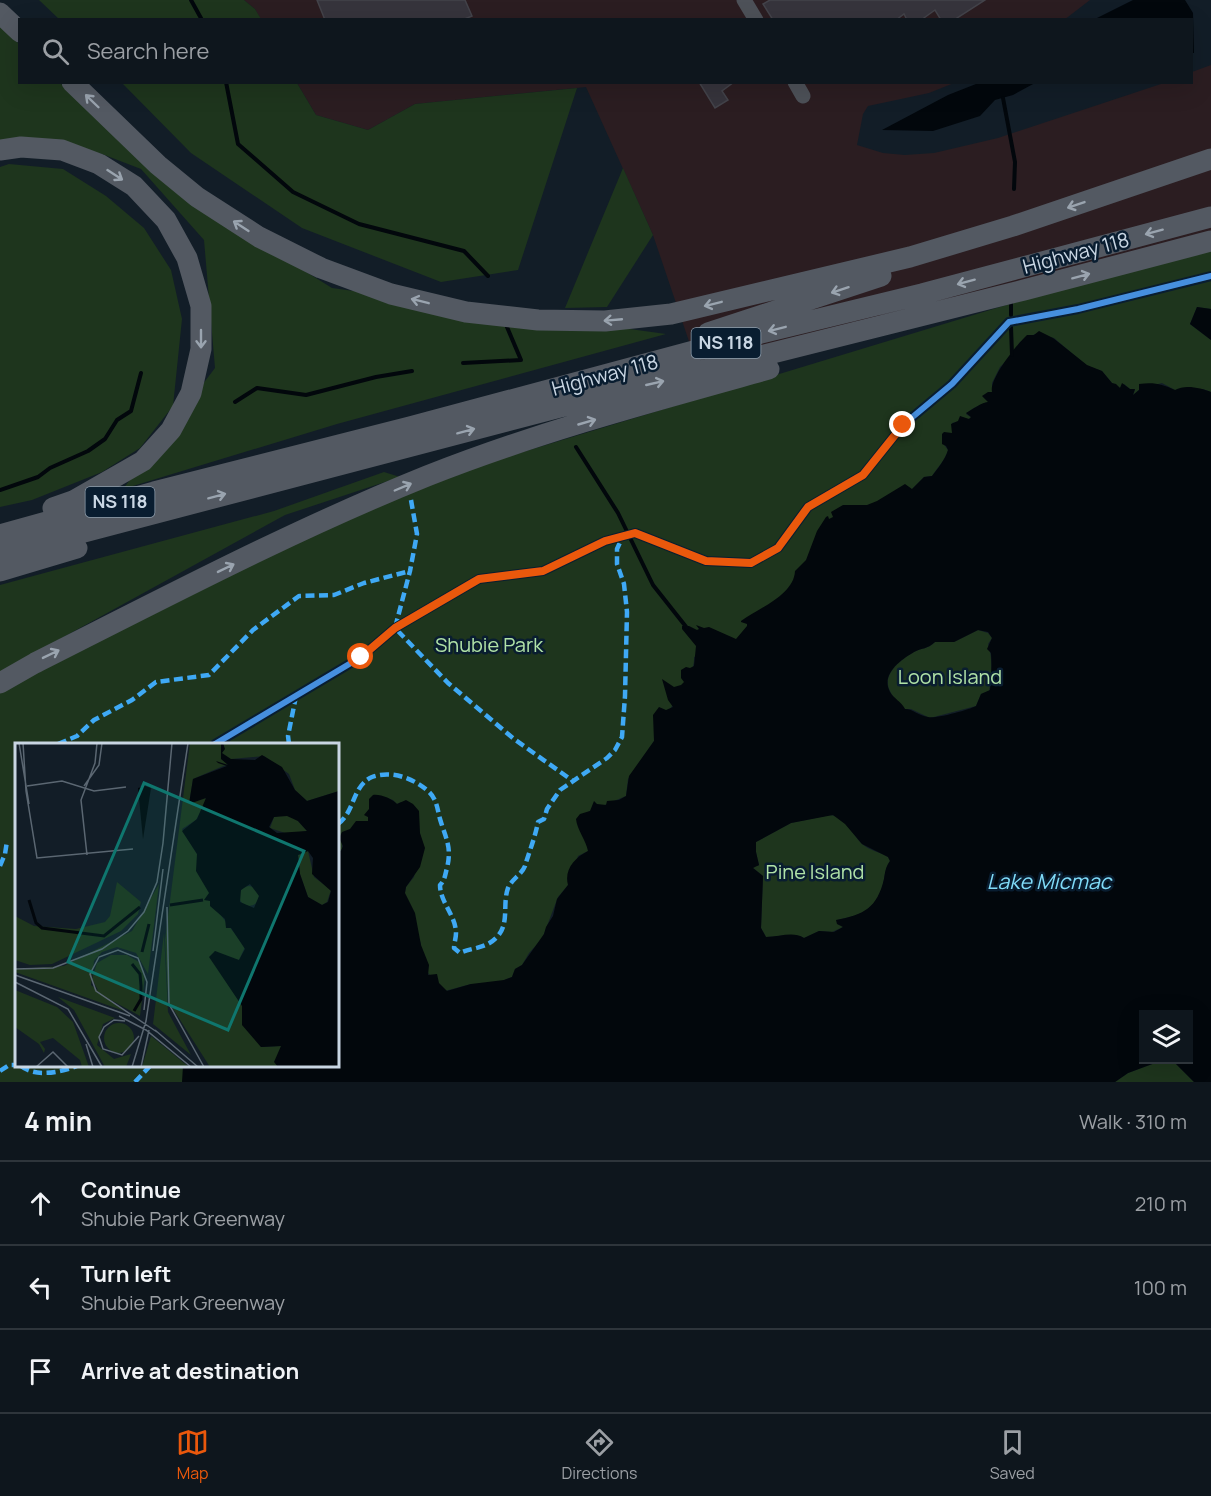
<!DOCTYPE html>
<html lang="en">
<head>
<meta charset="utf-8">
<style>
	body { margin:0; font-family:Manrope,sans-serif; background:#171f26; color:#f1f3f6 }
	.controls { position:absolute; right:18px; bottom:18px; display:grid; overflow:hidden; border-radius:0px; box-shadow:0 6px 24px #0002 }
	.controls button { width:54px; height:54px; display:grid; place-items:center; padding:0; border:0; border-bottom:2px solid #2e353b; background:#0e161d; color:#f1f3f6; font:30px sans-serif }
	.stop { position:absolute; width:18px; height:18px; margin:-14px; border:4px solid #ea580c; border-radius:50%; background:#fff }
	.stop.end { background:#ea580c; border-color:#fff; box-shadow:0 2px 6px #0008 }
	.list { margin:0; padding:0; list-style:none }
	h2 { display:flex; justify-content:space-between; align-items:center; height:78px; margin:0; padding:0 24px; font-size:26px }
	h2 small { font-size:20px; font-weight:400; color:#9b9fa4 }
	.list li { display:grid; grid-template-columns:39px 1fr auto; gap:18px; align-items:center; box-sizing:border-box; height:84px; padding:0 24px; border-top:2px solid #2e353b }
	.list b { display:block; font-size:22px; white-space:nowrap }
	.list p { margin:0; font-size:20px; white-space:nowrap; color:#9b9fa4 }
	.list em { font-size:20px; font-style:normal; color:#9b9fa4 }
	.icon { flex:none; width:33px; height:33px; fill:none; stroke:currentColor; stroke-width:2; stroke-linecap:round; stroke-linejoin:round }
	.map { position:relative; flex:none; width:1211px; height:1082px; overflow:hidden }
	.search { position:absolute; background:#0e161d; box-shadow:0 6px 24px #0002; left:18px; right:18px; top:18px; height:66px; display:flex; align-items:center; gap:15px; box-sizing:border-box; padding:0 21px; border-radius:0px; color:#9b9fa4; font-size:22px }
	.sheet { height:330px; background:#0e161d }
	nav { display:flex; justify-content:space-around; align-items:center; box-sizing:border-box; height:84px; border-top:2px solid #2e353b; background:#0e161d; font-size:16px; color:#9b9fa4 }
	nav a { display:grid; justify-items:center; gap:3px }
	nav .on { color:#ea580c }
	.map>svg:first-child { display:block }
	.commercial { fill:#2b1d21 }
	.green { fill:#1e351d }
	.water { fill:#02070c; fill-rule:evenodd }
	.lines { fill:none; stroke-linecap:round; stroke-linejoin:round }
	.stream { stroke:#02070c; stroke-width:4 }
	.building { fill:#36343c; stroke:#43434a; stroke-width:1.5 }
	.minor { stroke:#4d5158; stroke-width:15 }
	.highway { stroke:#535962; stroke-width:21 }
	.quiet { stroke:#3fa9f5; stroke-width:4.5; stroke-dasharray:9 4.5; stroke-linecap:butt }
	.cycleway-casing { stroke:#091d30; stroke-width:10 }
	.cycleway { stroke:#468fdf; stroke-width:6 }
	.oneway { stroke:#9aa4af }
	.route { stroke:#ea580c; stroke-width:8 }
	.labels { text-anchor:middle; stroke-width:5; stroke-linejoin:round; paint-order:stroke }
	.shield { fill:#091d30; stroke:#8f9ead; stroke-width:1.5 }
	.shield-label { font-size:18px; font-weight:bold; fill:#c9d6e3 }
	.street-label { font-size:20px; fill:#c9d6e3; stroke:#091d30 }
	.park-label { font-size:20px; fill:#b0e2a7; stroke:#091d30 }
	.water-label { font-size:21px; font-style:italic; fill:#80dbf8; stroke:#091d30 }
	.inset-river { fill:none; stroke:#02070c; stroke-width:3 }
	.inset-road { fill:none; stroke:#5b6772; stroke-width:1.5 }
	.view { fill:#0f766e; fill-opacity:0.15; stroke:#0f766e; stroke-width:3 }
	.inset-edge { fill:none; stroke:#c9d6e3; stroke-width:3 }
</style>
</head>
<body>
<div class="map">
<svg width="1211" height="1082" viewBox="0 0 1211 1082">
	<rect width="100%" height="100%" fill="#121d27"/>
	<path class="commercial" d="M244,0h846l-26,20h-803l-6,-11z
		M1211,65v168l-514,132 -44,-130 -67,-148 -171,17 -47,26 -52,-15 -19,-32h657l-25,10 -61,13 -5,8 -6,31 26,8 22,2 29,-2 64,-15 166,-55 28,-1v-10z"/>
	<path class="green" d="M39,0h205l11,9 6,10h-202z
		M0,25l19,19 1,38 40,1 119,110 153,95 334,46 -329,90 -214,65 92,-121 -11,-128 -63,-71 -39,-15 -33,-6 -69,-3z
		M122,83h175l19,32 52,15 47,-26 162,-16 -59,182 -77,12 -139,-54 -111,-75z
		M9,164l54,5 43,27 38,32 27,42 11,49 -9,87 -33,42 -38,24 -70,28 -32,7v-340z
		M623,168l30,67 -46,72 -42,1z
		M1211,243v66l-14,-2 -7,17 21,16v52l-8,-3 -28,1 -13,-7 -22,6 -7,6 2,-5 -5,-1 -6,-5 -4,4 -8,-5 -10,-12 -15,-5 -33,-28 -19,-4 -15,8 -8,13 -12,12 -8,16v9l-6,7 3,3c-6,1 -19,7 -23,12l6,4 -20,5v10l-9,5 -1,4 6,8c-3,10 -10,17 -16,26l-8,1 -12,12 -129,145 -89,23c2,19 -26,56 -39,71l-1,13 -26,38 -2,17 -38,16v39l-10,5 -10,29 -10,12 -16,42 -13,14 -7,12 -7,4 -3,8 -8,3 -5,5 -28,-1 -26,7c-11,-10 -18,-20 -28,-31l4,-16 -17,-47 2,-10 8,-10 7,-40 -20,-35 -4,2 -4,-4 -6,-2 -22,17 3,2v4l-26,22v6l-4,4v-109h-322v322h175l-9,16h-182v-399l361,-182z
		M384,472l16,5 -115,38 -285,157v-87l274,-74z
		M978,630l10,3 4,5 -4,6c5,15 4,31 1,47l-8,3 -5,12 -46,12 -19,-9h-6c-5,-6 -12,-11 -15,-18 -9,-17 12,-32 24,-39 9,-5 13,-2 21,-10h19z
		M830,815c16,2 22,19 32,29 8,7 18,8 26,13l2,4c-5,7 -5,15 -7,23 -7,26 -22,31 -46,36l6,7 -11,5 -13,-1 -15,7c-12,-6 -24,-1 -38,-1l-5,-9 2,-52 -10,-8 1,-2h4l1,-1 -3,-13v-10l35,-19z
		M1163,1060h9l22,22h-79l13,-9z"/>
	<path class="water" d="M1133,0h52l8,13 1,40h-2v-33l-97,-1z
		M981,82l54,1 -22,12 -18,5 -15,16 -47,15 -51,-1 66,-35z
		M1197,307l14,2v31l-21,-16z
		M1039,331l14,7 34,27 15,6 10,12 4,1 4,4 2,-5 8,6h5l-2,6 6,-5v-6c15,-2 23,0 36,6 10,-6 26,-2 36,2v690h-17l-22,-22h16v-46h-44v46h19l-35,13 -13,9h-933l1,-16h155v-215h3l2,-5 -4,-8 3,-6 8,-3 6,-8h12v-4l-4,-2 5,-6v-10l4,-4c8,-1 19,4 24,9l9,-4 7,4 6,7 1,22 5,15 -5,19 -14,20 -1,6 10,20 6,32 8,20 -1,10 9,-1 2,9 8,8 24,-7 33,-4 8,-3 3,-8 7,-4 22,-31 2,-7 7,-11 4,-17 11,-14c-4,-15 6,-27 20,-34 -2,-11 -11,-21 -12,-32l4,-5 10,-3 4,-10 3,3 9,1 1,-4 12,-1 7,-4 3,-20 25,-35 -1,-26 6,-8 7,3 7,-3 -5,-7 -6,-21 12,8 7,-2 3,-3 -3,-4v-8l5,-3 4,1 4,-2 2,-20 -14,-17v-3h7l8,4 2,-1 -3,-4 8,3 5,-1 27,12 11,-13v-2l-6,-2v-1c18,-13 53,-26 54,-50l11,-11 11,-29 9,-14 2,-1 1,3 4,-2 -2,-5 12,-7h24l10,-4 28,-17 7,5 12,-12 8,-1c6,-8 13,-16 16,-26l-2,-4 -4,-2v-10l2,-2 8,1 -1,-9 7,-3 2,-5 9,3 2,-2 -5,-4c7,-4 15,-10 22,-11l-6,-6 6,-4h4c-3,-13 25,-48 35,-57h7zM978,630l10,2 4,6 -5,11 4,4c1,13 0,25 -1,37l-9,4 -5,12c-8,4 -40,13 -48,11 -9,-1 -15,-8 -23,-8 -4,-8 -11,-10 -15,-17 -10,-18 12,-33 24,-40 9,-5 12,-2 21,-10h19zM833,815l12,9 17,20 26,13 2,4c-4,5 -5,11 -6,18 -7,29 -20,36 -48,41l1,4 6,3 -9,5 -15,-1 -15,7c-11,-7 -24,-1 -38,-1l-5,-9 2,-52 -10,-8 6,-3 -3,-13v-10l35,-19z"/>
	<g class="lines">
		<path class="stream" d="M191,0l11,20
			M226,82l12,62 55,48 66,32 105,27 24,25
			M1003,98l12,64 -1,27
			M1011,315v-11
			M1011,327l1,28
			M463,363l58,-3 -14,-33
			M235,402l22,-14 49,7 70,-18 36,-6
			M576,447l42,66 35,72 34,43
			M0,490l38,-13 12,-9 38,-17 17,-12 12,-19 14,-9 10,-38"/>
	</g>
	<path class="building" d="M317,0h148l7,16 -10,4h-137z
		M770,0h215l-31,20h-13l-6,-10 -14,10h-14l-3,-6 -8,6h-123l-10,-16z
		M699,82h35l-12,9 6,9 -13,8z"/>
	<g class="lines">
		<path class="minor" d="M744,0l12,20
			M795,82l8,14"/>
		<path class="highway" d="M0,13l20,19
			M72,82l86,83 39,32 62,40 62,31 70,26 75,18 72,8 67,1 66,-7 239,-57 103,-31 198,-67
			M0,150l21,-3 41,3 37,14 35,22 32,34 21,38 14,48v43l-10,44 -20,37 -28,31 -70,40 -20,7
			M708,333l173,-57
			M0,535l154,-43 256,-65 351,-94 161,-39 289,-77
			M0,554l625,-164 399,-100 187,-49
			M0,571l77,-23
			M0,683l35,-20c129,-65 258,-133 392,-187 111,-44 227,-75 342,-107"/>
		<path class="quiet" d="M411,500l6,34 -7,37 -15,57 53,55 66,56 59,42
			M58,744l19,-8 17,-16 38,-20 24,-18 53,-7 44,-45 46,-34 35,-1 30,-12 46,-12
			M289,744l-1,-8 8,-40
			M338,824c17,-12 14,-38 34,-47 19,-7 41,1 56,14 9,8 9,17 12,28 6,20 12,28 7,49 -2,7 -2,12 -7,17 0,17 16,31 16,48 0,5 -2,11 -2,15l6,5c13,-6 26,-4 37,-16 13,-14 5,-32 11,-49 3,-8 14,-14 17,-22 4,-14 10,-28 13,-44l6,-3 3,-10 13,-19 47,-32 8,-8 7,-13 3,-41 2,-84 -3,-28 -7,-20v-15l5,-11
			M0,866l5,-12 2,-13
			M21,1066c15,12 40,6 56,0
			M0,1071l9,-6h7
			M135,1082l15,-16"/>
		<defs>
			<path id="cycleway" d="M215,744l146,-87 34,-29 84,-49 64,-8 62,-30 30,-8 71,28 45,2 27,-15 30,-41 55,-32 40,-50 49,-41 57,-62 69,-13 133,-33"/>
		</defs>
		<use href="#cycleway" class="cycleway-casing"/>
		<use href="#cycleway" class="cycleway"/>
	</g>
	<defs><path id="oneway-shaft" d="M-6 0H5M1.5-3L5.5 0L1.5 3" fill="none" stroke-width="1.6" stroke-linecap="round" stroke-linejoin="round" transform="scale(1.5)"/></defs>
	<g class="oneway">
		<use href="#oneway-shaft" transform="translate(92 101) rotate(-136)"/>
		<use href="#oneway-shaft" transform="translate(115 175) rotate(33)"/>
		<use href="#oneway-shaft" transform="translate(1076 205) rotate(161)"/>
		<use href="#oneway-shaft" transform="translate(241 226) rotate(-147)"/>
		<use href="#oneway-shaft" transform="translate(1154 232) rotate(165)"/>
		<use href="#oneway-shaft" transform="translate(1081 276) rotate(-15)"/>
		<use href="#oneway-shaft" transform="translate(966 282) rotate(165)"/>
		<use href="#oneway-shaft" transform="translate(840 290) rotate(162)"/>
		<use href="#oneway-shaft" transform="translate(420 301) rotate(-166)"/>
		<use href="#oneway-shaft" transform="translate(713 304) rotate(166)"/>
		<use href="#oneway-shaft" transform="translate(613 320) rotate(175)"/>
		<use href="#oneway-shaft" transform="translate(777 329) rotate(166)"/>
		<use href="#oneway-shaft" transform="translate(201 339) rotate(90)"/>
		<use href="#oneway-shaft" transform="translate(655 383) rotate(-13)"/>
		<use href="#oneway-shaft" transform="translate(587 422) rotate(-16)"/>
		<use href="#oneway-shaft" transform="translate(466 431) rotate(-15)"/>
		<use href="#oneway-shaft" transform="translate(403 487) rotate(-23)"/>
		<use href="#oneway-shaft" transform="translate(217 496) rotate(-15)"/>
		<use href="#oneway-shaft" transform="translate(226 568) rotate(-26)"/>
		<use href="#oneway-shaft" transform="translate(51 654) rotate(-26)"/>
	</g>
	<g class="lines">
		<path class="route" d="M361,657l34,-29 84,-49 64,-8 62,-30 30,-8 71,28 45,2 27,-15 30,-41 55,-32 40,-50"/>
	</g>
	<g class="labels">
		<g class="shield">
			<rect x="691.5" y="328" width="69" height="30" rx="4.5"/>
			<rect x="85.5" y="487" width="69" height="30" rx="4.5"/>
		</g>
		<g class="shield-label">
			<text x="726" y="349">NS 118</text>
			<text x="120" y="508">NS 118</text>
		</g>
		<g class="street-label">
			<text transform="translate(1076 253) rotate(-15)" y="7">Highway 118</text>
			<text transform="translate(605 375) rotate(-15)" y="7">Highway 118</text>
		</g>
		<g class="park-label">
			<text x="489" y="652">Shubie Park</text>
			<text x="950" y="684">Loon Island</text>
			<text x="815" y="879">Pine Island</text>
		</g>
		<g class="water-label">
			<text x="1049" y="889">Lake Micmac</text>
		</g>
	</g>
	<g transform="translate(15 743)">
		<rect width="324" height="324" fill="#121d27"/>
		<path d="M175,0h31l3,6 -1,-6h116v48l-32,10 -12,-11 -6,-16 -25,-18 -33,3 2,7 -5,-2 -35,15 -4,25 14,-8 4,4 -11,20 -14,9 15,25 2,17 12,15 -1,15 35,46 -6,13 -13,-2 -11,-7 -3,8 31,48 4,20 14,20 20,-1 -3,21h-68l-42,-66 -3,-61zM272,71l11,7 9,10 -19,3 -18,-6 4,-11zM293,108l6,26 17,13 -4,12 -5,3 -14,-8 -8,-23 -2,-19zM102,139l24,20 -3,12 -17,17 -69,33 -22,1 -15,-5v-44l19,10 42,3 29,-7 5,-6zM144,141l-11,90 -12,-21 -19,-6 -15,5 -8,9 -3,24 33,26 -109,-39v-3l49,-3 68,-35zM224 153a10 10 0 1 1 20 0a10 10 0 1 1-20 0ZM149,190l4,79 23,43 -38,-31zM96,212h16l12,7 6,14 -5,40 -40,-22 -8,-15 5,-16zM0,247l42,17 16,15 16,45h-7l-2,-7 -27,-22 -13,4 5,7 -1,4 -5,-9 -24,-17zM43,254l57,21 -12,6 -6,21 17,14 17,-5 -5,13h-21l-31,-57zM89 295a15 15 0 1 1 30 0a15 15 0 1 1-30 0ZM136,293l38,31h-47z" fill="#1e351d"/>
		<path d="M206,0h2l2,6 -3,4 9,6 24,1 7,-5 20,12 13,23 12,11 32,-10v276h-61l-4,-5 7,-16 -20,1 -19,-22v-19l-33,-49 6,-6 24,9 6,-11 -14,-21h-5l-1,-9 -15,-13v-5l-6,-1 5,-7 -13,-22 1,-17 -15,-23 15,-12 9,-21 -17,6 4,-25 34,-13 -9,-3 -2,-2 12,4 -7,-6zM272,73l11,5 9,10 -30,2 -8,-6 5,-10zM293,108l5,7 -1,16 19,17 -3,11 -6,3 -14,-8 -8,-23 -2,-19zM235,141l9,12 -5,12 -14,-6 1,-12zM130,43l6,2 -8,51 -5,-51z" fill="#02070c" fill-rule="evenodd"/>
		<path class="inset-river" d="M14,157l7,23 6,5 62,8 36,-29M155,162l33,-5M127,209l7,-28M117,221l8,10 1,12v13l-7,12"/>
		<path class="inset-road" d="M4,0l10,61M8,0l3,48 11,67 96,-9M12,43l35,-5 32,10 32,-4M69,43l15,-21 3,-22M72,112l-6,-55 14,-37 2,-20M152,164l2,97 35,63M138,208l10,-82M0,226l38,-1 49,-19 26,-18 16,-19 13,-30 6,-39 9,-100M0,232l115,41M0,239l53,27 34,58M129,267l3,-28 -9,-24 -20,-8 -19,7 -9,17 6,17 61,41M104,273l27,14 45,37M110,278l-11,-1 -10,7 -5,10 4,12 19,6 17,-19M140,287l43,37M71,301l7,23M21,324l17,-15 15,15M117,324l14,-46 42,-278M126,324l8,-37"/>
		<path class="view" d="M129,40l160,68 -76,179 -160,-68z"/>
		<rect width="324" height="324" class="inset-edge"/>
	</g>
</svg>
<div class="controls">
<button><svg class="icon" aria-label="layers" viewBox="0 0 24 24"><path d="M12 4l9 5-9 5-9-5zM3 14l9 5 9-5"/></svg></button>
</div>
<div class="stop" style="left:361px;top:657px"></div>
<div class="stop end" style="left:903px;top:425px"></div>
<div class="search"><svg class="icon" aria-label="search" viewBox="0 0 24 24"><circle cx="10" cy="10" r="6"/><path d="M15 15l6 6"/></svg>Search here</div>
</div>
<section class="sheet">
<h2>4 min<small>Walk · 310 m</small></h2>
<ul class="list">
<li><svg class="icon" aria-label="ahead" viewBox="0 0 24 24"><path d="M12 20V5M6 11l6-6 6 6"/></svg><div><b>Continue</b><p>Shubie Park Greenway</p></div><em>210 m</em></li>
<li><svg class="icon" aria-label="left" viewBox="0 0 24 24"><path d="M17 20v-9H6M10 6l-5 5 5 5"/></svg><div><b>Turn left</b><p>Shubie Park Greenway</p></div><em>100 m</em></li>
<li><svg class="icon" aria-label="arrive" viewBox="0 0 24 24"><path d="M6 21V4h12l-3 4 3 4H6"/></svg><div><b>Arrive at destination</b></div></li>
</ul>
</section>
<nav>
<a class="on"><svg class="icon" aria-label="map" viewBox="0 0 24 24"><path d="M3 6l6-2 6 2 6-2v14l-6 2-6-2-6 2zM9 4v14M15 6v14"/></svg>Map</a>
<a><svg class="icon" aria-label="directions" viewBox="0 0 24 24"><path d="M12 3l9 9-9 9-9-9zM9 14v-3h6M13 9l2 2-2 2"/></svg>Directions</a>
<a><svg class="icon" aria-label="saved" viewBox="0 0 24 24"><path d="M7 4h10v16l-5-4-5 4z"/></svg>Saved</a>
</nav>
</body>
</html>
